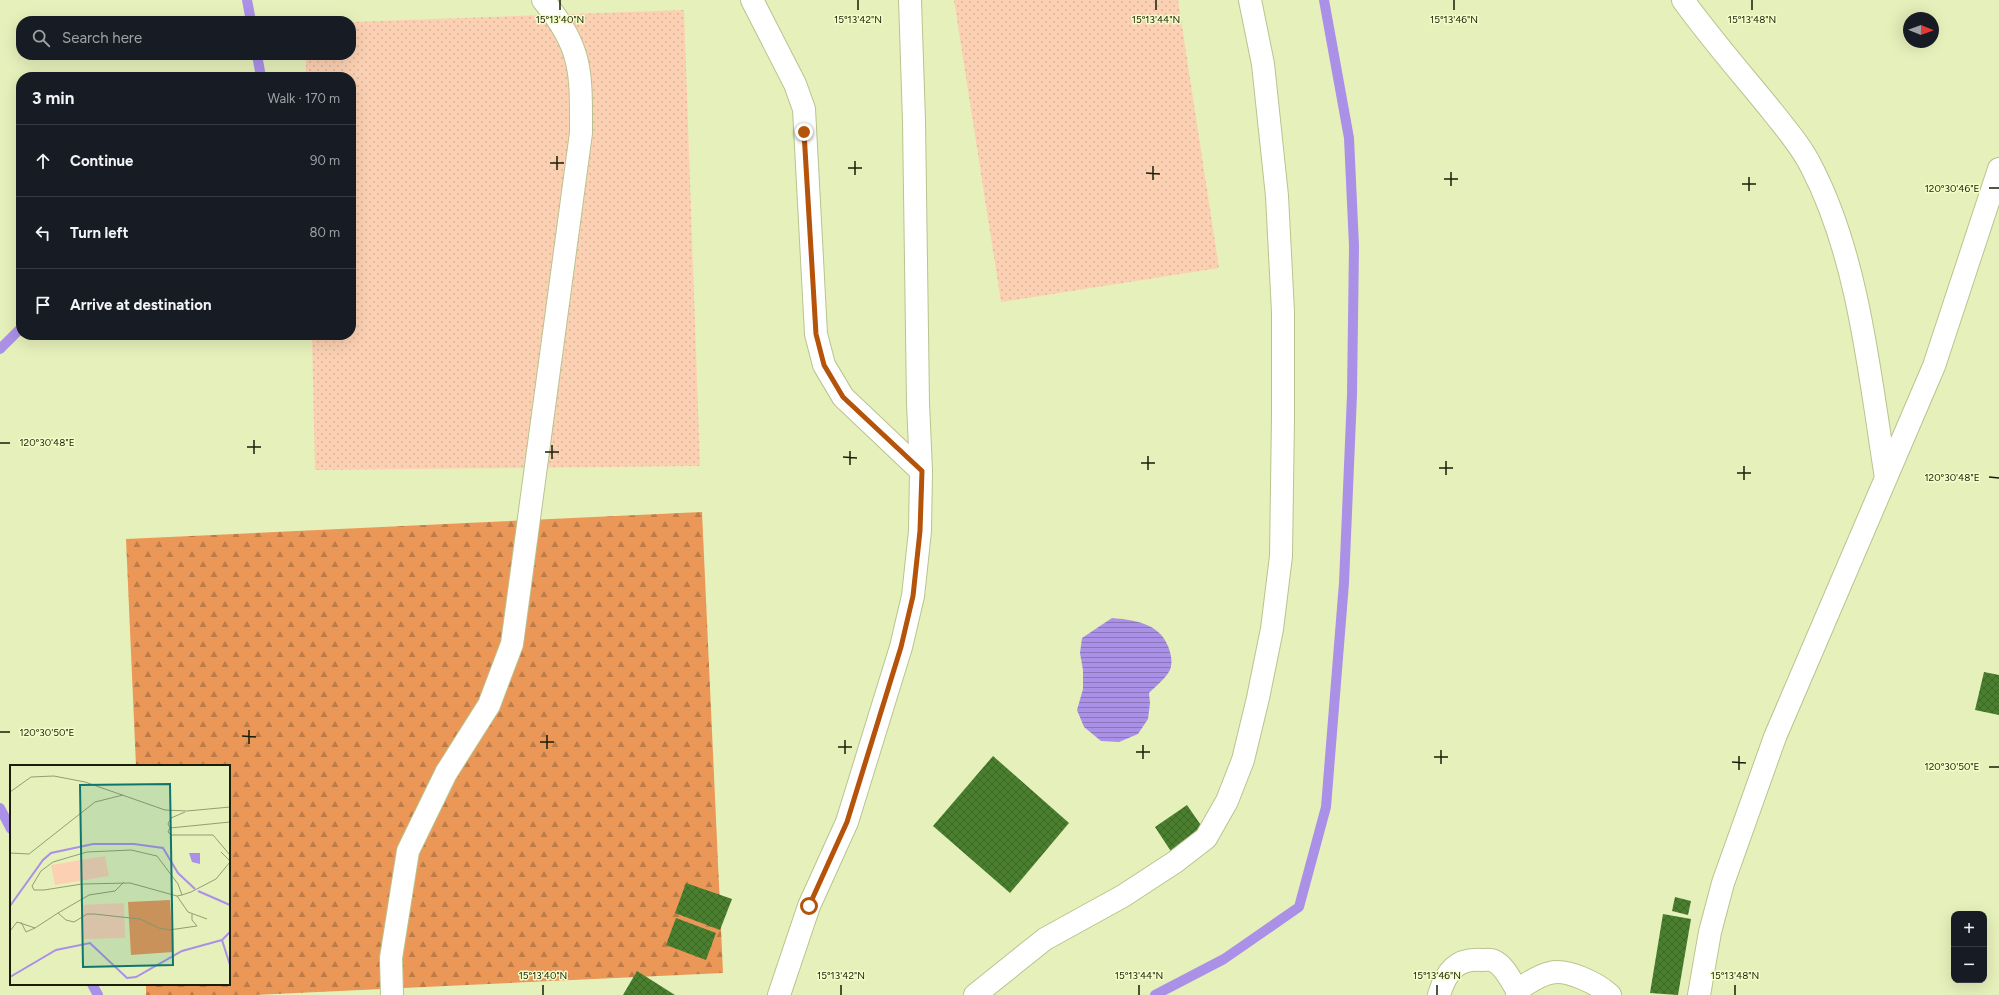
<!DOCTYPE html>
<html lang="en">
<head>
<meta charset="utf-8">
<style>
	body { margin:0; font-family:Figtree,sans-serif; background:#242831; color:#f1f3f6 }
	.controls { position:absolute; right:12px; bottom:12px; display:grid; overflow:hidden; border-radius:8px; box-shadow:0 4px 16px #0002 }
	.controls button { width:36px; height:36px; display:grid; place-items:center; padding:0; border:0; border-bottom:1px solid #363941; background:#171b24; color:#f1f3f6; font:20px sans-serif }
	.compass { position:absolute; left:1903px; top:12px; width:36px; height:36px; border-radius:50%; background:#171b24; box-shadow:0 4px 16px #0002; rotate:91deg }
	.stop { position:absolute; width:12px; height:12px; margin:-9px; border:3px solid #b45309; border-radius:50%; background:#fff }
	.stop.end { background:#b45309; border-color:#fff; box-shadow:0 1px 4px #0008 }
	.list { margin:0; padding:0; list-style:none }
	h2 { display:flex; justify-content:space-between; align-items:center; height:52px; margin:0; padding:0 16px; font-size:17px }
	h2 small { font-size:13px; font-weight:400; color:#9ea1a6 }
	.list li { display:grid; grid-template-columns:26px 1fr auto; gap:12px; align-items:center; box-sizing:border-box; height:72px; padding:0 16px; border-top:1px solid #363941 }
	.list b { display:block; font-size:15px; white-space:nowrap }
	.list em { font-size:13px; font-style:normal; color:#9ea1a6 }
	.icon { flex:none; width:22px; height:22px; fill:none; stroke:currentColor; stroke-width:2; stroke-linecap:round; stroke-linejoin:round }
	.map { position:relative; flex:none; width:1999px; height:995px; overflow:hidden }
	.search { position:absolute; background:#171b24; box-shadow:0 4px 16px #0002; left:16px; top:16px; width:340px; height:44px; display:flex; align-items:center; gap:10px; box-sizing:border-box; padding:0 14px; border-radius:16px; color:#9ea1a6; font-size:15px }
	.panel { position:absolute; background:#171b24; box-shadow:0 4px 16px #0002; left:16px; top:72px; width:340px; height:268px; border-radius:16px }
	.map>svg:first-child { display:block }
	.green { fill:url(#green-dots) }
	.forest { fill:url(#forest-firs) }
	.water { fill:url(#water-rules) }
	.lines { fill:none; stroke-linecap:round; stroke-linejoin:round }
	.stream { stroke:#aa90e7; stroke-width:10 }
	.building { fill:url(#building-cross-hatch) }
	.minor-casing { stroke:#b9c38e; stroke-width:24 }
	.minor { stroke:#fff; stroke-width:22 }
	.route { stroke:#b45309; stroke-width:5 }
	.ticks { fill:none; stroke:#1a1d09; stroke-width:1.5 }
	.inset-river { fill:none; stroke:#aa90e7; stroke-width:2 }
	.inset-road { fill:none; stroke:#949c73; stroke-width:1 }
	.view { fill:#0f766e; fill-opacity:0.15; stroke:#0f766e; stroke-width:2 }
	.inset-edge { fill:none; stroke:#1a1d09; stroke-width:2 }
	.ticks-label { font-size:10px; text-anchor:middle; fill:#1a1d09; stroke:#f3fdc7; stroke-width:3; stroke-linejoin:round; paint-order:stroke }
</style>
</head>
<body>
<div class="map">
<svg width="1999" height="995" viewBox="0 0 1999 995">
	<defs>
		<pattern id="green-dots" width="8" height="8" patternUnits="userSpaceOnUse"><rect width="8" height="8" fill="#fcd1b3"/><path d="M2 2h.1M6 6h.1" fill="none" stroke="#d7b399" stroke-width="1.8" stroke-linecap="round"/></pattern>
		<pattern id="forest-firs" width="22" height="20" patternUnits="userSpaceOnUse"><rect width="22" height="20" fill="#ea9758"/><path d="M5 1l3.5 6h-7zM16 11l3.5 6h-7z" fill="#bd7b47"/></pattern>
		<pattern id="water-rules" width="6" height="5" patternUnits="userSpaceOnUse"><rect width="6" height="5" fill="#aa90e7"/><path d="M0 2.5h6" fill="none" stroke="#8a75b9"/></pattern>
		<pattern id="building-cross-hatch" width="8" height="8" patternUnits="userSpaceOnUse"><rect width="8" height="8" fill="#497f2e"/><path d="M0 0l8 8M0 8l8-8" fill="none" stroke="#3c6725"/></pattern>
	</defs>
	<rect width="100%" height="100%" fill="#e6f0ba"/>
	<path class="green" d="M954,0h224l41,268 -218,34z
		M684,10l16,456 -385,4 -3,-135h39v-258h-45v-22h45v-33z"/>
	<path class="forest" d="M702,512l21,461 -470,22h-107v-11h83v-218h-93l-10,-227z"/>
	<path class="water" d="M1112,618c22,2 47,5 56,28 3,8 5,16 2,24 -4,8 -15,17 -21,23l1,10 -2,16 -10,15 -19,8 -18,-1 -17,-14 -7,-17 6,-21v-19l-3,-17 2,-15z"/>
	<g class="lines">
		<path class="stream" d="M247,0l4,21
			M257,55l4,22
			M0,349l21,-21
			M0,808l11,21
			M92,984l6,11
			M1155,995l69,-36 75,-52 27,-100 18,-224 8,-188 2,-149 -5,-108 -25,-138"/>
	</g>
	<path class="building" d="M1984,672l15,3v40l-24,-5z
		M993,756l76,67 -59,70 -77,-67z
		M1187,805l20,29 -33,22 -19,-29z
		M686,883l46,16 -12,31 -45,-17z
		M1675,897l16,4 -3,14 -16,-4z
		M1663,914l28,5 -13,76 -28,-2z
		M676,918l40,15 -10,27 -40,-15z
		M637,971l38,24h-52z"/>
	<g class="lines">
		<defs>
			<path id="minor" d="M752,0l43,84 9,25 12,225 8,31 19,32 78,74
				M1683,0c28,39 59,74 89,111 14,18 30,36 40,57 47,91 58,210 74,310
				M392,995l-1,-37 17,-107 38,-78 43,-68 23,-61 69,-511c0,-60 2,-85 -38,-133
				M779,995l30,-89 38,-84 54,-175 12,-51 7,-65 1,-60 -3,-68 -4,-282 -4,-121
				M975,995l70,-56 78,-43 52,-34 31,-24 21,-37 16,-41 15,-62 14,-69 9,-73 2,-139v-105l-6,-116 -14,-132 -13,-64
				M1439,995c7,-23 17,-37 43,-35 4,0 9,-1 12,1 11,5 17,20 23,29
				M1517,995v-5c10,-6 22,-15 33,-17 17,-5 48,11 60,22
				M1699,995l11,-63 13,-49 52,-146 159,-371 65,-197"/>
		</defs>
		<use href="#minor" class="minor-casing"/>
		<use href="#minor" class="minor"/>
	</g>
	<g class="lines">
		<path class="route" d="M804,132l12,202 8,31 19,32 79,74 -2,60 -7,65 -12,51 -54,175 -38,84"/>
	</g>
	<path class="ticks" d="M560,10v-10M858,10v-10M1156,10v-10M1454,10v-10M1752,10v-10M550,163h14M848,168h14M557,170v-14M1146,173l14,1M855,175v-14M1444,179h14M1153,180v-14M1742,184h14M1451,186v-14M1989,188h10M1749,191v-14M0,443h10M247,447h14M545,452h14M254,454v-14M843,457l14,1M552,459v-14M1141,463h14M850,465v-14M1439,468h14M1148,470v-14M1737,473h14M1446,475v-14M1989,477l10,1M1744,480v-14M0,732h10M242,736l14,1M540,742h14M249,744v-14M838,747h14M547,749v-14M1136,752h14M845,754v-14M1434,757h14M1143,759v-14M1732,762l14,1M1441,764v-14M1989,767h10M1739,770v-14M543,995v-10M841,995v-10M1139,995v-10M1437,995v-10M1735,995v-10"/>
	<g transform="translate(10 765)">
		<rect width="220" height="220" fill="#e6f0ba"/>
		<path d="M95,91l4,20 -54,9 -4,-20zM114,138l1,35 -41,1 -1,-34z" fill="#fcd1b3"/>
		<path d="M160,135l3,52 -42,3 -3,-53z" fill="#ea9758"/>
		<path d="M179,88h11v11l-8,-2z" fill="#aa90e7"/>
		<path class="inset-river" d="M188,126l32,14M0,141l33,-46 8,-7 42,-9h41l29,4 15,25 17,16M220,167l-8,8 8,25M0,212l46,-27 34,-7 37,35 9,-1 46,-26 40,-11"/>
		<path class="inset-road" d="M0,27l21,-15 23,-1 31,6 80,28 22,1 43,-4M175,47l-14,6 -3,6 2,4 60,-6M160,63l-2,4 3,3h42l17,20M211,87l9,9M0,88l19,1 66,-52 28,-7M172,130l-4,-11 -21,-28 -26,-6 -44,2 -34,10 -12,9 -9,15 2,4h10l38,-6 48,-1 47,13 5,-1 9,-3 25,-13 14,-17M167,131l11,16 19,7M48,148l31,-18 26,-4 9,-9M182,149v6l5,6M11,157l5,10 9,-4M0,166l7,-9 18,6 23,-15 8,7 8,2 13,-8h7l46,5 19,9 10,2 28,-4"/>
		<path class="view" d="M160,19l3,181 -90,2 -3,-182z"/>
		<rect width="220" height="220" class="inset-edge"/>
	</g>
	<g class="ticks-label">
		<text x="560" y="23">15°13'40"N</text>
		<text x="858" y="23">15°13'42"N</text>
		<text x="1156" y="23">15°13'44"N</text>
		<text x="1454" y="23">15°13'46"N</text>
		<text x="1752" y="23">15°13'48"N</text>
		<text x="1952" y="192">120°30'46"E</text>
		<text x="47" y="446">120°30'48"E</text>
		<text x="1952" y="481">120°30'48"E</text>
		<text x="47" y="736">120°30'50"E</text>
		<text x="1952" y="770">120°30'50"E</text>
		<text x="543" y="979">15°13'40"N</text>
		<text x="841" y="979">15°13'42"N</text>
		<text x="1139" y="979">15°13'44"N</text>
		<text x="1437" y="979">15°13'46"N</text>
		<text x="1735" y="979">15°13'48"N</text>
	</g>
</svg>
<div class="controls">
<button>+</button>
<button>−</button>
</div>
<svg class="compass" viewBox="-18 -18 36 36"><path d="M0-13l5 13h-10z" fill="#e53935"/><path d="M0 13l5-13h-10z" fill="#9ea1a6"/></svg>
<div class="stop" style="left:809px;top:906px"></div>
<div class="stop end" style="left:804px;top:132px"></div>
<div class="search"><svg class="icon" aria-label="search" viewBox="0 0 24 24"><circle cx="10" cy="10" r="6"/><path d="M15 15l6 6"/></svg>Search here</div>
<section class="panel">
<h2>3 min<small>Walk · 170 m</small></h2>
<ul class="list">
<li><svg class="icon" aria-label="ahead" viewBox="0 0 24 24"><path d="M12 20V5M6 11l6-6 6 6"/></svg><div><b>Continue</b></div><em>90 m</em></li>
<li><svg class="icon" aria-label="left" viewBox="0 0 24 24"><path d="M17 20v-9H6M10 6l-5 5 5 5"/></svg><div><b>Turn left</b></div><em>80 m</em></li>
<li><svg class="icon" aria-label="arrive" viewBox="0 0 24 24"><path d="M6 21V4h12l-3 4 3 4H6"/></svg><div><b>Arrive at destination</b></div></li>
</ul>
</section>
</div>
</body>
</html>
